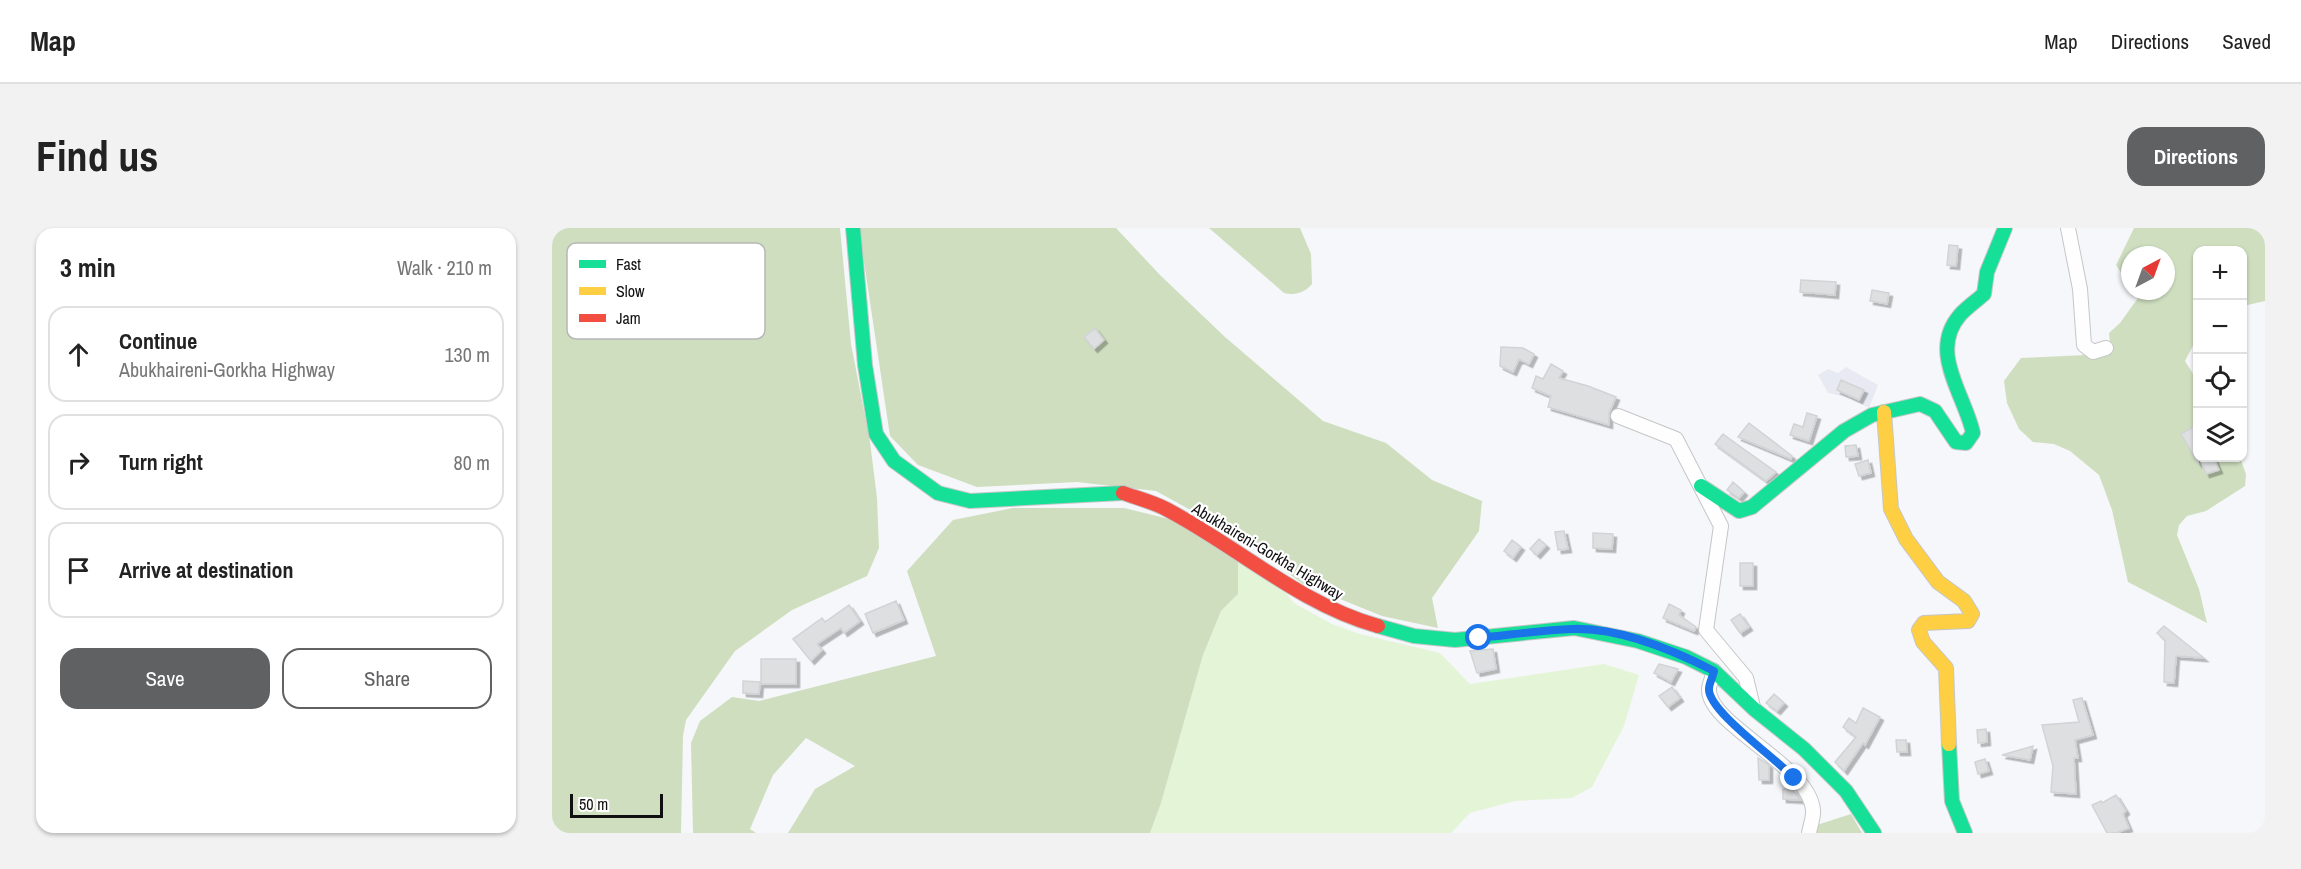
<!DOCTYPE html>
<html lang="en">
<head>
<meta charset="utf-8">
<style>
	body { margin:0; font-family:"Archivo Narrow",sans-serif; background:#f2f2f2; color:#222 }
	.controls { position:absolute; right:18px; top:18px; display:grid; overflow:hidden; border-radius:12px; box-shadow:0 2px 4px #0004 }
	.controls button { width:54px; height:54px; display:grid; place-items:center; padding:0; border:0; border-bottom:2px solid #e0e0e0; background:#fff; color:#222; font:30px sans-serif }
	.compass { position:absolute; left:1569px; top:18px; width:54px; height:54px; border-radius:50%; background:#fff; box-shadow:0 2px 4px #0004; rotate:41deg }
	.scale { position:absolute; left:18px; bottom:15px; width:93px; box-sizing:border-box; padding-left:6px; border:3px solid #101012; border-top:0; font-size:16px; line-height:21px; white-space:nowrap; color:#101012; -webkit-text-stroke:4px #fff; paint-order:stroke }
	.stop { position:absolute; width:18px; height:18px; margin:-14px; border:4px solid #1a73e8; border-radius:50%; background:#fff }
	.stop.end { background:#1a73e8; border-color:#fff; box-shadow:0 2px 6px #0008 }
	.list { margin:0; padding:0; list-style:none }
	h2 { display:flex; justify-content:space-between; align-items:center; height:78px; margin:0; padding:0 24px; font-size:26px }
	h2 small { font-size:20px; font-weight:400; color:#767676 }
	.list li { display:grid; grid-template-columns:39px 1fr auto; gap:18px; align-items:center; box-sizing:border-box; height:96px; margin:0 12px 12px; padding:0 12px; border:2px solid #e0e0e0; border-radius:18px }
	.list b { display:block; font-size:22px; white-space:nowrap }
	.list p { margin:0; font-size:20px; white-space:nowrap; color:#767676 }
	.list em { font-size:20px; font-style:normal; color:#767676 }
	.actions { display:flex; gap:12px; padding:18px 24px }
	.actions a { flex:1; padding:14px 0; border:2px solid #606163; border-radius:18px; text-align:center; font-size:21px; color:#606163 }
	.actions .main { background:#606163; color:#fff }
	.icon { flex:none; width:33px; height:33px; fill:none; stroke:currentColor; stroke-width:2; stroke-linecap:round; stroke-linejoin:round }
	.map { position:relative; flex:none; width:1713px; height:605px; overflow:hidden; border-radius:18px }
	header { display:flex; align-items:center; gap:36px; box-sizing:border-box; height:84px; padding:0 30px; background:#fff; border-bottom:2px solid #e0e0e0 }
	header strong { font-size:28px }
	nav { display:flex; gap:33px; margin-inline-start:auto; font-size:21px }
	.intro { display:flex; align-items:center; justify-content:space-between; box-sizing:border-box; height:144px; padding:0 36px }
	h1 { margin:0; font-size:42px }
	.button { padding:15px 27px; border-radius:18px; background:#606163; color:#fff; font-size:21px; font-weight:700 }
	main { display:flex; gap:36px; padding:0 36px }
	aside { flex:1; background:#fff; border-radius:18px; box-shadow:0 2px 4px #0004 }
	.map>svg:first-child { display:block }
	.built { fill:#e7eaf2 }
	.green { fill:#e4f5d7 }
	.forest { fill:#cedebf }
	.building { fill:#dedfe1; stroke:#d2d3d5; stroke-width:1.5; filter:url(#shadow) }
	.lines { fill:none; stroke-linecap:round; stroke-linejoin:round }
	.street-casing { stroke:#c5c6c7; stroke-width:16 }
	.fast-casing { stroke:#c5c6c7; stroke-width:16 }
	.slow-casing { stroke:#c5c6c7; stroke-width:16 }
	.jam-casing { stroke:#c5c6c7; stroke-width:16 }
	.street { stroke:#fefefe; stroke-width:14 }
	.fast { stroke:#16e098; stroke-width:14 }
	.slow { stroke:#ffcf43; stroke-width:14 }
	.jam { stroke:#f24e42; stroke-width:14 }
	.route { stroke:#1a73e8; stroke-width:8 }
	.labels { text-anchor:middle; stroke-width:4.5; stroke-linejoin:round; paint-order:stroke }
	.street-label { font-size:16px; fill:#101012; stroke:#fff }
	.key { fill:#fff; stroke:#b7b7b8; stroke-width:1.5 }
	.key-label { font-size:16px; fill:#101012 }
</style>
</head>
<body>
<header>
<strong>Map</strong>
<nav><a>Map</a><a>Directions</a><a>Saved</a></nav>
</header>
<div class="intro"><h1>Find us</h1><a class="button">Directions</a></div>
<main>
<aside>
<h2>3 min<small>Walk · 210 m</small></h2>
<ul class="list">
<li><svg class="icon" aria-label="ahead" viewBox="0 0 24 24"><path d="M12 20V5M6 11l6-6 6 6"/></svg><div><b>Continue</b><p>Abukhaireni-Gorkha Highway</p></div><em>130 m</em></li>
<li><svg class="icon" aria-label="right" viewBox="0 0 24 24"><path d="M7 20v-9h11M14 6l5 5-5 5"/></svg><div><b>Turn right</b></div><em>80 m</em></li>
<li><svg class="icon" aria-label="arrive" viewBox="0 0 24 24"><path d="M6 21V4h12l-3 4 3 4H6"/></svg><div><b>Arrive at destination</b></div></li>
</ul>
<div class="actions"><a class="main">Save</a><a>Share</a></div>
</aside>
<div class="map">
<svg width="1713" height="605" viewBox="0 0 1713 605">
	<defs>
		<filter id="shadow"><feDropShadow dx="3.5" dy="3.5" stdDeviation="0" flood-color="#0004"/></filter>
	</defs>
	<rect width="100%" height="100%" fill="#f6f7fa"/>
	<path class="built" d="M1294,139l32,18 -9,23 -19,-10 -22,-5 -10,-18 10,-6 10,4z"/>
	<path class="green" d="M686,334l45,27 11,14 38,21 28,10 80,19 30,31 134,-20 35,11 -15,51 -32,61 -20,11 -57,3 -45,12 -19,20h-301l11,-30 42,-148 18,-44 17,-17z"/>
	<path class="forest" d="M0,0h288l11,116 19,98 7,56 2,50 -12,28 -75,34 -57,41 -49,69 -3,16 -2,97h-129z
		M307,0h257l44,47 65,62 98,84 63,22 46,37 50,21 -3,30 -47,67 6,30 -56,-12 -79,-32 -65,-48 -82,-45 -79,-9 -100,5 -59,-22 -28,-29z
		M657,0h91l11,26 1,30c-7,8 -16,12 -28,9z
		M1582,0h131v73l-22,5 -1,-56h-44l-1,88 -12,23 12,19 1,78h42l6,16 -1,12 -39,25 -19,5 -8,9 -2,10 22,54 8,34 -79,-41 -16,-72 -13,-35 -29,-24 -16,-7 -21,-2 -14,-13 -12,-26 -3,-22 17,-23 86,-4 3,-10 -1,-11 11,-10 18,-25 -5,-7h33v-36h-36v31l-14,-21z
		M461,280h111l49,12 65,42v32l-17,17 -18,44 -42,148 -11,30h-362l27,-44 40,-23 -49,-28 -33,37 -23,54 6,4h-63l-2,-90 9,-22 32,-24 27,4 177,-45 -29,-85 46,-51z
		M1299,586l11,19h-47l2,-8z"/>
	<path class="building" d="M1397,17l9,1 -2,20 -9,-1z
		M1249,52l35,2 -1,13 -35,-3z
		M1320,62l17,3 -2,11 -17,-3z
		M543,100l9,12 -10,9 -10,-12z
		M949,119l22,1 11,6 -5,10 -10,-5 -6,13 -13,-6z
		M999,136l12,7 -4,7 29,8 28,11 -7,16v12l-61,-18 3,-11 -19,-8 4,-12 7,3z
		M1289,152l23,10 -5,10 -22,-10z
		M1255,185l10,3 -8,25 -19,-6 4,-11 9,3z
		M1197,195l43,33 -1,3 -53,-22z
		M1646,196v39l-17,-29z
		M1171,206l15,11 38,27 -10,9 -51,-37z
		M1304,217l2,11 -12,1 -1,-11z
		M1648,230h14l5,12 -13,4z
		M1316,232l3,13 -12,3 -4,-12z
		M1181,254l11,10 -5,6 -12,-8z
		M1012,303l4,18 -10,1 -3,-18z
		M1041,305l20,1 -1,15 -19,-1z
		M987,311l7,6 -9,10 -7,-6z
		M960,312l9,7 -8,11 -9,-7z
		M1188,335h13v23h-13z
		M344,373l8,19 -31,13 -8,-19z
		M1117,376l12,6 -2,5 17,12 -2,4 -31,-13z
		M297,377l11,16 -16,12 -3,-5 -24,16 5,6 -11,11 -18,-22 29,-21 3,4z
		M1188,386l9,13 -9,6 -9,-13z
		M1612,398l40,32 -28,-2 -2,27 -10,-1 1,-42 -8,-7z
		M941,421l3,20 -19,4 -7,-22z
		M209,431h35v25h-35z
		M1107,436l19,5 -7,13 -17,-9z
		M191,453l17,1 -1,12 -16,-1z
		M1120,459l8,11 -12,9 -9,-11z
		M1222,466l10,9 -7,8 -11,-8z
		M1530,470l11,37 -18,5 3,18h-4l2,36 -25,-2 2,-26 -11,-41 37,-3 -6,-22z
		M1311,480l17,9 -15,28 -2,-2 -19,28 -9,-9 21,-25 -13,-10 6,-9 7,5z
		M1434,501l1,13 -9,1 -1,-13z
		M1344,512h10l1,12h-10z
		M1481,518l-3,14 -28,-5 21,-6z
		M1206,530l11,7v15h-10z
		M1433,531l4,12 -11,3 -3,-12z
		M1231,561l10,1 7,10 -17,-1z
		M1564,567l10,16 -3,3 6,14 -13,5h-9l-15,-28 9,-4 1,2z"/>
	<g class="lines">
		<defs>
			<path id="street" d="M1516,0l12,61 4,56 9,7 13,-4
				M1066,188l58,23 45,87 -15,104 40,48 7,29
				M1162,443c-1,6 -5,13 -5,18 -2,35 100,76 104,121 1,7 -3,16 -4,23"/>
			<path id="fast" d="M301,0l12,137 11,69 18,27 44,32 32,8 153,-8
				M1149,258l38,25 13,-4 92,-76 28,-16 48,-11 15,7 21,31 10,1 7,-10c-8,-38 -45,-81 -13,-118 6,-7 16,-14 24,-21l3,-22 18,-44
				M826,398l36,10 41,4 119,-12 64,13 48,16 28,14 40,38 50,40 42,42 28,42
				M1397,516l3,57 13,32"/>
			<path id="slow" d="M1332,184l7,97 15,30 32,43 26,19 8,13 -4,7 -44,2 -5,7 4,12 23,26 3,76"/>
			<path id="jam" d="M571,265c14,5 30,9 43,16 71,37 133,95 212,117"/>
		</defs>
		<use href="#street" class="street-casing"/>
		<use href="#fast" class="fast-casing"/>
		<use href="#slow" class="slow-casing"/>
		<use href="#jam" class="jam-casing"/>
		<use href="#street" class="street"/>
		<use href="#fast" class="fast"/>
		<use href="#slow" class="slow"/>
		<use href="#jam" class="jam"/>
	</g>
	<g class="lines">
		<path class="route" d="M927,410c31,-3 62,-8 93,-9 46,-2 103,22 142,42 -1,6 -5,12 -5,18 -1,22 68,70 85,89"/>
	</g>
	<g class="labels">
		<g class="street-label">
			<text transform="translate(716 323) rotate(31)" y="6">Abukhaireni-Gorkha Highway</text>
		</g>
	</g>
	<rect x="15" y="15" width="198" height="96" rx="9" class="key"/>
	<rect x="27" y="32" width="27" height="8" fill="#16e098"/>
	<rect x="27" y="59" width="27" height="8" fill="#ffcf43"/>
	<rect x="27" y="86" width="27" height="8" fill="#f24e42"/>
	<g class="key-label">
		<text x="64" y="42">Fast</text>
		<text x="64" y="69">Slow</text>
		<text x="64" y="96">Jam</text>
	</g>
</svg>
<div class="controls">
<button>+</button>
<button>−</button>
<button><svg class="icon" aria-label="locate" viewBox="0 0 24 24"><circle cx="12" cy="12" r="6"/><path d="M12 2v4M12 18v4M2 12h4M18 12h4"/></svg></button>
<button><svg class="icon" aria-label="layers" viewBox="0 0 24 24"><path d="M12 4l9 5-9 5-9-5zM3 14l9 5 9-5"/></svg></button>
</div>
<svg class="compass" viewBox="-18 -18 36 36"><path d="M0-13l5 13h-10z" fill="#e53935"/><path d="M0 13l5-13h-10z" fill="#767676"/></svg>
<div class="scale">50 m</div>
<div class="stop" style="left:927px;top:410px"></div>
<div class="stop end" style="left:1242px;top:550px"></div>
</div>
</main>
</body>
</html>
